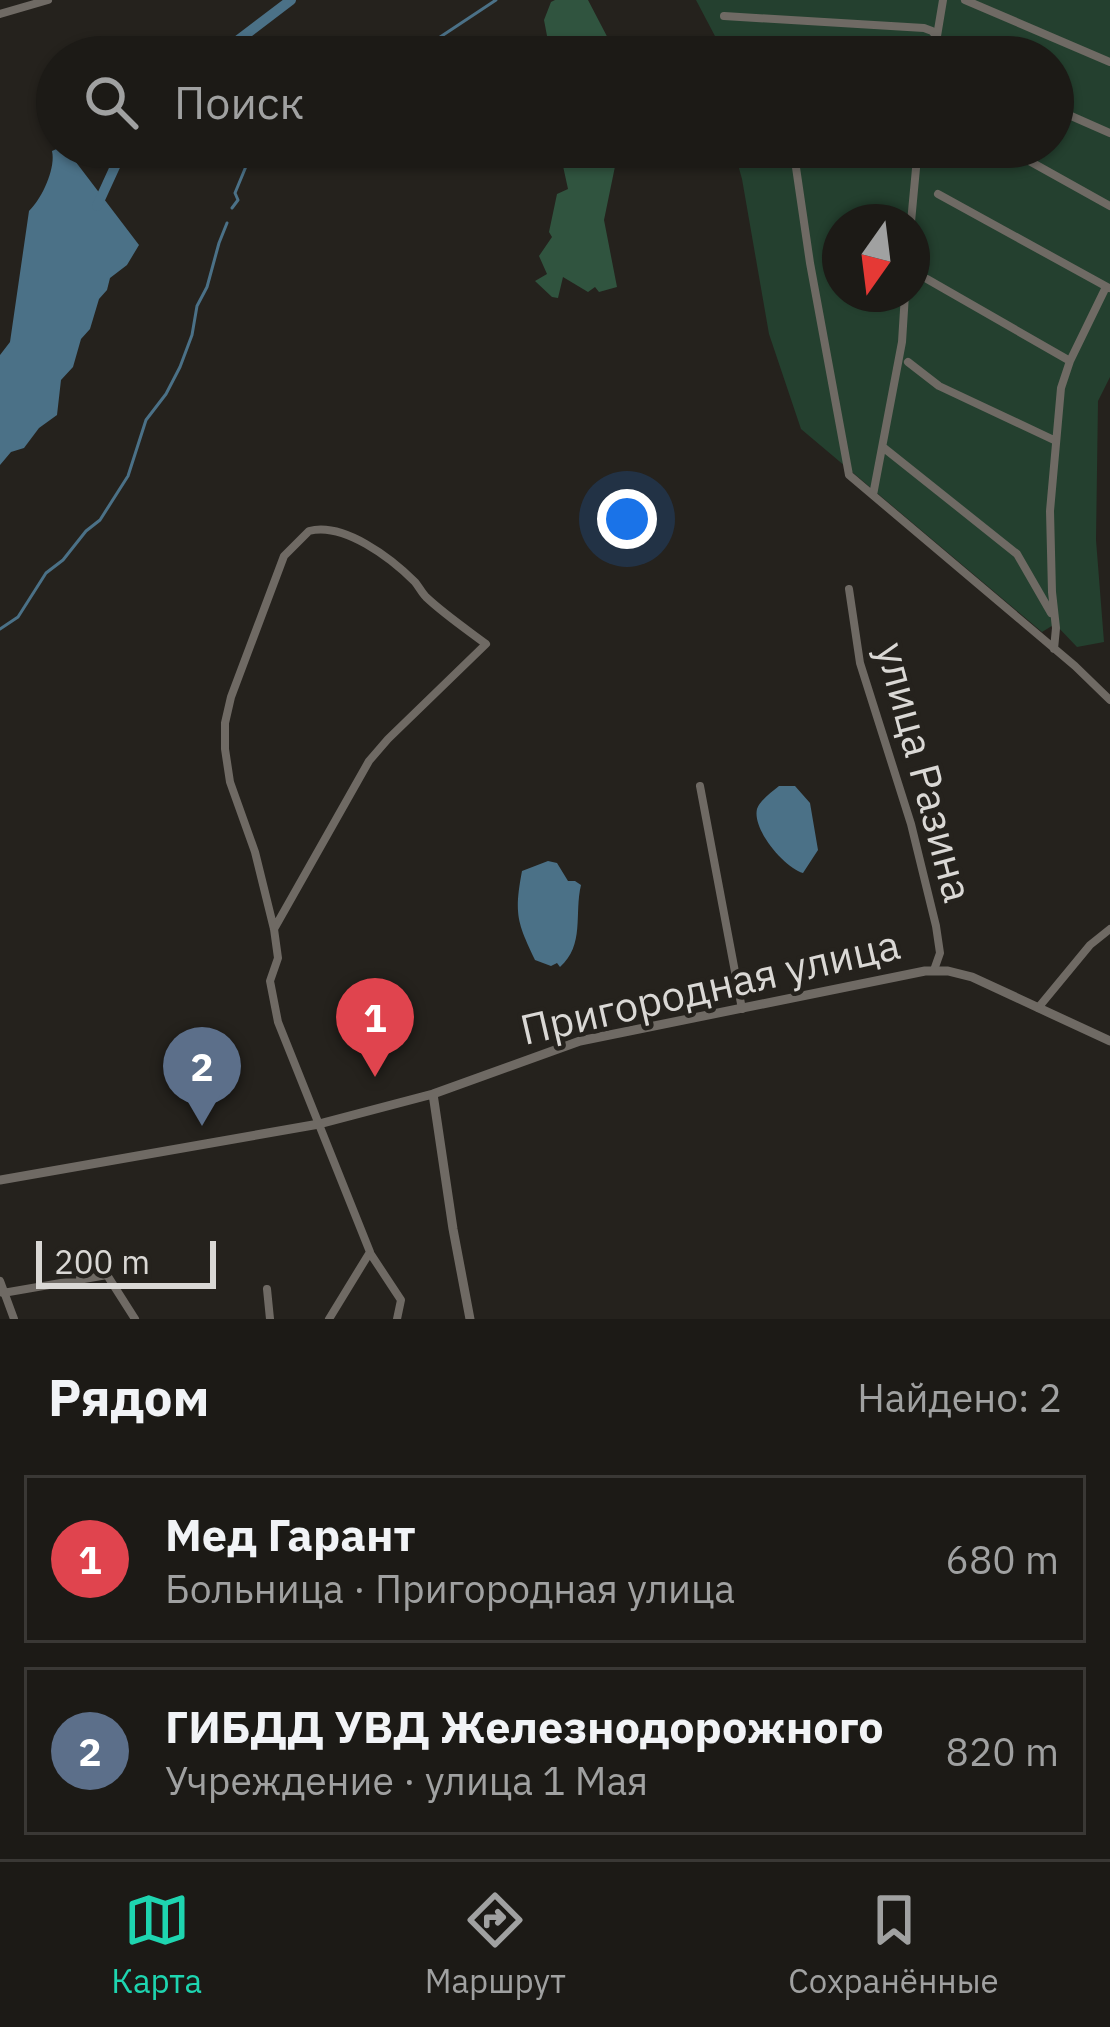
<!DOCTYPE html>
<html lang="ru">
<head>
<meta charset="utf-8">
<style>
	body { margin:0; font-family:"IBM Plex Sans",sans-serif; background:#292723; color:#f1f3f6 }
	.compass { position:absolute; left:822px; top:204px; width:108px; height:108px; border-radius:50%; background:#1c1a16; box-shadow:0 3px 9px #0004; rotate:194deg }
	.scale { position:absolute; left:36px; bottom:30px; width:180px; box-sizing:border-box; padding-left:12px; border:6px solid #dad8d5; border-top:0; font-size:33px; line-height:42px; white-space:nowrap; color:#dad8d5; -webkit-text-stroke:9px #25221d; paint-order:stroke }
	.you { position:absolute; left:627px; top:519px; width:42px; height:42px; margin:-30px; border:9px solid #fff; border-radius:50%; background:#1a73e8; box-shadow:0 0 0 18px #1a73e833 }
	.badge { display:grid; place-items:center; width:78px; height:78px; border-radius:50%; background:#1ed5b0; color:#fff; font-size:39px; font-weight:700 }
	.pin { position:absolute; translate:-50% -99px; filter:drop-shadow(0 3px 6px #0008) }
	.pin::after { content:''; position:absolute; top:63px; width:42px; height:36px; background:inherit; clip-path:polygon(0 0,100% 0,50% 100%) }
	.list { margin:0; padding:0; list-style:none }
	h2 { display:flex; justify-content:space-between; align-items:center; height:156px; margin:0; padding:0 48px; font-size:51px }
	h2 small { font-size:39px; font-weight:400; color:#a0a1a1 }
	.list li { display:grid; grid-template-columns:78px 1fr auto; gap:36px; align-items:center; box-sizing:border-box; height:168px; margin:0 24px 24px; padding:0 24px; border:3px solid #3a3835; border-radius:0px }
	.list b { display:block; font-size:45px; white-space:nowrap }
	.list p { margin:0; font-size:39px; white-space:nowrap; color:#a0a1a1 }
	.list em { font-size:39px; font-style:normal; color:#a0a1a1 }
	.icon { flex:none; width:66px; height:66px; fill:none; stroke:currentColor; stroke-width:2; stroke-linecap:round; stroke-linejoin:round }
	.map { position:relative; flex:none; width:1110px; height:1319px; overflow:hidden }
	.search { position:absolute; background:#1c1a16; box-shadow:0 3px 9px #0004; left:36px; right:36px; top:36px; height:132px; display:flex; align-items:center; gap:30px; box-sizing:border-box; padding:0 42px; border-radius:66px; color:#a0a1a1; font-size:45px }
	.sheet { height:540px; background:#1c1a16 }
	nav { display:flex; justify-content:space-around; align-items:center; box-sizing:border-box; height:168px; border-top:3px solid #3a3835; background:#1c1a16; font-size:33px; color:#a0a1a1 }
	nav a { display:grid; justify-items:center; gap:6px }
	nav .on { color:#1ed5b0 }
	.map>svg:first-child { display:block }
	.green { fill:#24402f; fill-rule:evenodd }
	.forest { fill:#30543f }
	.water { fill:#4b7187 }
	.lines { fill:none; stroke-linecap:round; stroke-linejoin:round }
	.stream { stroke:#4b7187; stroke-width:3 }
	.river { stroke:#4b7187; stroke-width:10 }
	.minor { stroke:#6f6a64; stroke-width:8 }
	.tertiary { stroke:#6f6a64; stroke-width:9 }
	.labels { text-anchor:middle; stroke-width:9; stroke-linejoin:round; paint-order:stroke }
	.street-label { font-size:42px; fill:#dad8d5; stroke:#25221d }
</style>
</head>
<body>
<div class="map">
<svg width="1110" height="1319" viewBox="0 0 1110 1319">
	<rect width="100%" height="100%" fill="#25221d"/>
	<path class="green" d="M696,0h414v377l-12,24 -2,139 8,102 -27,5 -22,-23 -13,8 -241,-203 -32,-95 -27,-155 -9,-32h320v-90h-327zM840,222h72v72h-72z"/>
	<path class="forest" d="M555,0h33l24,46 -3,11h-58l-7,-37 7,-18z
		M569,147h50l-15,73 13,67 -18,5 -4,-5 -7,5 -25,-15 -5,21 -6,-1 -17,-16 12,-7 -8,-18 13,-19 -3,-5 8,-38 11,-5 -5,-23 9,-6z"/>
	<path class="water" d="M61,147l8,6 70,92 -12,20 -17,13 -3,12 -8,9 -9,30 -9,10 -8,28 -12,13 -4,35 -18,13 -15,20 -13,4 -11,13v-110l10,-13 19,-131c13,-12 27,-43 23,-60z
		M779,786h16l15,17 8,47 -15,23c-18,-5 -51,-43 -46,-64 3,-9 15,-17 22,-23z
		M548,861l9,2 11,18h7l6,4c-7,29 4,60 -21,82l-3,-4 -6,3 -16,-6c-18,-38 -21,-46 -13,-89z"/>
	<g class="lines">
		<path class="stream" d="M396,57l23,-6 77,-51
			M232,208l6,-8 -3,-7 19,-46
			M0,629l18,-12 28,-44 17,-13 23,-29 14,-11 28,-44 18,-56 20,-26 14,-27 12,-32 5,-29 10,-19 12,-44 8,-20"/>
		<path class="river" d="M216,57l75,-57
			M97,206l27,-59"/>
		<path class="minor" d="M965,0l145,62
			M0,14l48,-14
			M724,16l200,12 8,3 5,6 -4,20
			M937,36l6,-36
			M1053,108l57,25
			M793,147l17,116 39,212 226,191 35,34
			M1004,147l106,59
			M794,149l123,9
			M938,194l171,94
			M911,222l7,-75
			M927,279l143,82
			M908,362l31,24 117,55
			M884,448l133,106 34,59
			M873,495l29,-153 3,-48
			M849,589l11,74 51,161 25,102 4,27 -6,17
			M1054,649l2,-21 -4,-36 -2,-81 11,-123 9,-27 36,-74
			M700,786l42,223
			M274,929l95,-168 19,-22 98,-95c-20,-15 -42,-30 -60,-47 -4,-4 -7,-10 -11,-15 -24,-24 -71,-60 -106,-51l-25,25 -53,141 -6,26v26l5,33 25,70 19,77 4,29 -8,23 8,41 92,230 -41,67
			M1038,1008l52,-63 20,-16
			M370,1253l31,47 -4,19
			M0,1281l14,38
			M267,1289l3,30
			M3,1293l104,-18 28,44"/>
		<path class="tertiary" d="M433,1094l20,135 17,90
			M0,1180l319,-56 114,-30 147,-53 345,-70h23l24,6 138,64"/>
	</g>
	<g class="labels">
		<g class="street-label">
			<text transform="translate(925 772) rotate(75)" y="15">улица Разина</text>
			<text transform="translate(710 987) rotate(-13)" y="15">Пригородная улица</text>
		</g>
	</g>
</svg>
<svg class="compass" viewBox="-18 -18 36 36"><path d="M0-13l5 13h-10z" fill="#e53935"/><path d="M0 13l5-13h-10z" fill="#a0a1a1"/></svg>
<div class="scale">200 m</div>
<div class="you"></div>
<div class="pin badge" style="left:375px;top:1077px;background:#e0444e">1</div>
<div class="pin badge" style="left:202px;top:1126px;background:#5c6f8a">2</div>
<div class="search"><svg class="icon" aria-label="search" viewBox="0 0 24 24"><circle cx="10" cy="10" r="6"/><path d="M15 15l6 6"/></svg>Поиск</div>
</div>
<section class="sheet">
<h2>Рядом<small>Найдено: 2</small></h2>
<ul class="list">
<li><span class="badge" style="background:#e0444e">1</span><div><b>Мед Гарант</b><p>Больница · Пригородная улица</p></div><em>680 m</em></li>
<li><span class="badge" style="background:#5c6f8a">2</span><div><b>ГИБДД УВД Железнодорожного</b><p>Учреждение · улица 1 Мая</p></div><em>820 m</em></li>
</ul>
</section>
<nav>
<a class="on"><svg class="icon" aria-label="map" viewBox="0 0 24 24"><path d="M3 6l6-2 6 2 6-2v14l-6 2-6-2-6 2zM9 4v14M15 6v14"/></svg>Карта</a>
<a><svg class="icon" aria-label="directions" viewBox="0 0 24 24"><path d="M12 3l9 9-9 9-9-9zM9 14v-3h6M13 9l2 2-2 2"/></svg>Маршрут</a>
<a><svg class="icon" aria-label="saved" viewBox="0 0 24 24"><path d="M7 4h10v16l-5-4-5 4z"/></svg>Сохранённые</a>
</nav>
</body>
</html>
